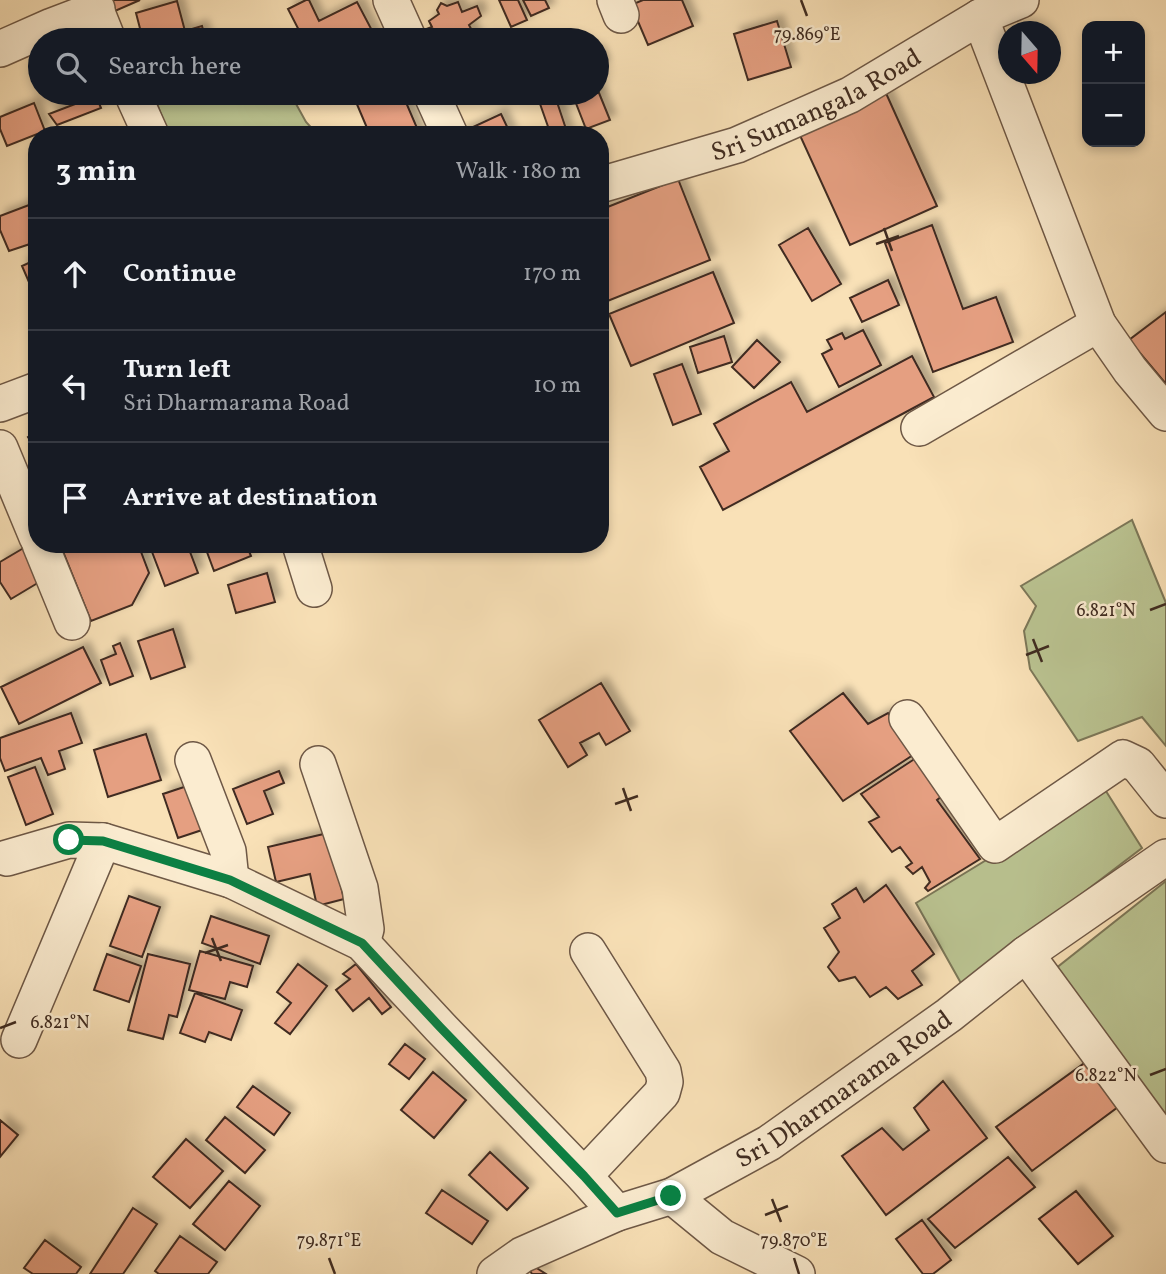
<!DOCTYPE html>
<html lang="en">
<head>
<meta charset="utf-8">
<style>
	body { margin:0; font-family:Vollkorn,serif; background:#20242c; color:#f1f3f6 }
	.controls { position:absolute; right:21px; top:21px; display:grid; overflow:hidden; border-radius:14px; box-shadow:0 4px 10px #0003 }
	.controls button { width:63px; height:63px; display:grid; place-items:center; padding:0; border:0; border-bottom:2px solid #363941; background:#171b24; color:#f1f3f6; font:35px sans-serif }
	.compass { position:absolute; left:998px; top:21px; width:63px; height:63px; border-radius:50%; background:#171b24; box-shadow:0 4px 10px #0003; rotate:160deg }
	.stop { position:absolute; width:21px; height:21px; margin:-16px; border:5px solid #0b8043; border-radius:50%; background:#fff }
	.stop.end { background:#0b8043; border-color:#fff; box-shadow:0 2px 7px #0008 }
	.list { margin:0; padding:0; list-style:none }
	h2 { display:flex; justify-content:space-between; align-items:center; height:91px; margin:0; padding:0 28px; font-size:30px }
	h2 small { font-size:23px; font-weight:400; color:#9ea1a6 }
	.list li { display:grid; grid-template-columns:46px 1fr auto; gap:21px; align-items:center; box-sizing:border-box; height:112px; padding:0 28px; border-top:2px solid #363941 }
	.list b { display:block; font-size:26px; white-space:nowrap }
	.list p { margin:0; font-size:23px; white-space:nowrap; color:#9ea1a6 }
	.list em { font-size:23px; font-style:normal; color:#9ea1a6 }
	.icon { flex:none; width:38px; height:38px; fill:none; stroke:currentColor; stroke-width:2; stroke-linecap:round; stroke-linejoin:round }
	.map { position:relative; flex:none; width:1166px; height:1274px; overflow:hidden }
	.search { position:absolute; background:#171b24; box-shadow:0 4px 10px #0003; left:28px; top:28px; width:581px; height:77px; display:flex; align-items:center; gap:18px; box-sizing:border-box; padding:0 24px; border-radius:38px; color:#9ea1a6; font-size:26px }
	.panel { position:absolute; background:#171b24; box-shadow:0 4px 10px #0003; left:28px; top:126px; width:581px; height:427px; border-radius:28px }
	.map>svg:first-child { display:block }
	.green { fill:#bac391; stroke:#7c7758; stroke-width:2 }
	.building { fill:#e59f81; stroke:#3f2b20; stroke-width:2; filter:url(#shadow) }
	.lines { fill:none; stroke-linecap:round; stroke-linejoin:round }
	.minor-casing { stroke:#6e5846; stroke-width:38 }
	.minor { stroke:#fbecd0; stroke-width:35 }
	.route { stroke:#0b8043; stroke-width:9 }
	.ticks { fill:none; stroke:#3f2b20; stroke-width:2.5 }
	.labels { text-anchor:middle; stroke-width:5; stroke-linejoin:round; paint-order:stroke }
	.street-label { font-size:26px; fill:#3f2b20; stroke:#fbecd0 }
	.ticks-label { font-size:18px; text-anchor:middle; fill:#3f2b20; stroke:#fbecd0; stroke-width:5; stroke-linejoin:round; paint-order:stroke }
</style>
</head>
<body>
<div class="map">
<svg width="1166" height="1274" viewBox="0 0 1166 1274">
	<defs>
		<filter id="shadow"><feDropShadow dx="6" dy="-6" stdDeviation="3.5" flood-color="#0004"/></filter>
	</defs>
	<rect width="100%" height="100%" fill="#f9e1b7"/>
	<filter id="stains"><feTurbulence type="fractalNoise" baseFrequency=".00286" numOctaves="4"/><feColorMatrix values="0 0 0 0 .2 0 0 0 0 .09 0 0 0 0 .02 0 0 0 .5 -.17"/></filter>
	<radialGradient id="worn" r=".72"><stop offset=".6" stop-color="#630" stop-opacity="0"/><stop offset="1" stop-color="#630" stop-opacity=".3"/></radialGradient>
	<path class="green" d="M153,93h137l16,29 12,13h-149z
		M1132,520l34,83v143l-24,-29 -64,24 -48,-72 -6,-38 12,-25 -15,-20z
		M1104,788l38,60 -180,137 -46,-82z
		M1166,881v235l-116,-143z"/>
	<path class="building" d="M110,0h30l-25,11z
		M306,0h3l10,21 38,-19 20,38h-73l-16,-31z
		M499,0h19l9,20 -16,7z
		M523,0h22l4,8 -18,8z
		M643,0h39l11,26 -45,19 -17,-40z
		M177,1l8,30 17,-5 4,14h-63l-7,-27z
		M458,2l4,10 15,-6 4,10 -12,9 7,13 -5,2h-40l-5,-11 6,-2 -3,-6 10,-7 -2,-4 4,-7 6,3z
		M777,21l14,46 -43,13 -14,-46z
		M597,49l6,16 -6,3z
		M597,88l13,32 -24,9 -14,-36h25z
		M885,91l52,115 -87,39 -52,-114z
		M378,93h24l18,42h-50l-14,-33z
		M96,96l5,12 -44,17 -8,-11z
		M555,96l13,39h-17l-12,-34z
		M34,103l11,28 -38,15 -7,-17v-12z
		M501,114l10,21 -53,-1z
		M678,179l32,81 -110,44v-94z
		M37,202v41l-1,-1 -27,9 -9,-21v-14z
		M932,225l31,84 33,-12 17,45 -80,30 -48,-129z
		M808,228l33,56 -29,17 -33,-56z
		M37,259v36l-2,1 -13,-30z
		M713,272l21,51 -103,43 -22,-52z
		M888,280l11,25 -37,17 -12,-24z
		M1166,312v72l-37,-44z
		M863,330l18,35 -42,22 -17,-33 10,-5 -5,-9 15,-7 3,6z
		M724,336l8,26 -34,11 -8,-26z
		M757,340l23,22 -26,26 -22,-21z
		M912,356l22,41 -211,113 -23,-43 29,-16 -15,-27 77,-42 16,30z
		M682,364l19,50 -28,11 -19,-51z
		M37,431v20l-9,-14z
		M60,544h52l1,3 7,-3h18l11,29 -17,32 -41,16z
		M149,544h38l11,29 -33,13z
		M204,544h42l5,12 -37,15z
		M27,546l19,32 -35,21 -11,-17v-20z
		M267,573l8,29 -39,11 -8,-28z
		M173,629l12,38 -34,12 -13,-38z
		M120,643l13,33 -23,9 -9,-25 15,-6 -3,-8z
		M83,647l18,36 -82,41 -18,-37z
		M601,683l29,48 -24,14 -7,-12 -19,10 7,12 -19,12 -29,-47z
		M843,693l25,31 20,-11 28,40 -73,48 -53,-70z
		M71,713l11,30 -23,8 6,18 -17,6 -7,-17 -36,13 -5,-13v-20z
		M146,734l15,46 -53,17 -14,-47z
		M916,758l26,38 -5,4 43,59 -52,32 -3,-3 5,-6 -8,-15 -9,7 -7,-7 6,-4 -12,-16 -8,5 -23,-30 10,-5 -18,-23z
		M35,767l18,47 -27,11 -18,-48z
		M279,771l5,12 -20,8 9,23 -26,10 -14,-35z
		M190,785l15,44 -27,9 -15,-44z
		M328,833l16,66 -27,7 -7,-32 -34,8 -8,-35z
		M886,885l48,69 -22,17 10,14 -24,14 -12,-12 -16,10 -15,-20 -16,4 -11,-14 11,-15 -15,-24 16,-10 -8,-14 24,-16 8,14z
		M129,896l31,11 -18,50 -32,-11z
		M211,916l58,20 -9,28 -58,-21z
		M200,951l53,15 -6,21 -17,-5 -5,17 -36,-9z
		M107,954l34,12 -12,36 -35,-12z
		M148,954l42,10 -13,53 -8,-2 -6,24 -35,-9z
		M298,964l29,22 -37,48 -15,-11 16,-20 -14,-11z
		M356,964l35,43 -9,7 -13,-16 -16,13 -17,-21 14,-11 -7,-5z
		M195,993l47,17 -11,30 -22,-8 -4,10 -25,-9z
		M405,1044l20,15 -16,20 -20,-15z
		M1090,1059l32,45 -90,67 -36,-44z
		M433,1072l33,28 -32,38 -33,-28z
		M943,1081l44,57 -101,77 -44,-59 40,-28 21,22 26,-20 -15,-22z
		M253,1086l37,27 -16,22 -37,-28z
		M225,1117l40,33 -20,23 -39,-33z
		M0,1120l18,15 -18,22z
		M186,1139l37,32 -33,37 -37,-31z
		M490,1152l38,36 -21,22 -38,-35z
		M1008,1157l27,30 -80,61 -27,-29z
		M229,1181l31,25 -35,44 -32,-26z
		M442,1190l46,31 -16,23 -46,-31z
		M1076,1191l37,45 -35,28 -39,-45z
		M133,1208l24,16 -34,50h-33z
		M922,1220l29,40 -18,14h-10l-27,-35z
		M180,1236l37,26 -9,12h-49l-4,-3z
		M45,1240l36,27 -5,7h-43l-9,-6z
		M524,1260l22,14h-14z"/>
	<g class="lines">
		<defs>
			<g id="minor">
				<path d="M92,0l16,40"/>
				<path d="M391,0l18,40"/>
				<path d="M615,0l6,15"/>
				<path d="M980,17l118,307 32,46 36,43"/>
				<path d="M0,49l52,-23 45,-17"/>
				<path d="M132,93l19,42"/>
				<path d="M431,93l19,42"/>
				<path id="s1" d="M600,185l137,-40 113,-50 130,-78 41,-17"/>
				<path d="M0,404l37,-14"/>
				<path d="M919,428l179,-104"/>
				<path d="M0,448l37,89"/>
				<path d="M40,544l32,78"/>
				<path d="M300,544l14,45"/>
				<path d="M907,718l88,127 128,-87 15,7 28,35"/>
				<path d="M193,760l35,91 3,29"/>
				<path d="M318,764l42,124 6,41 -4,14"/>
				<path d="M103,841l128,39 131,63 78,84 144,149 33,37"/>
				<path d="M7,858l62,-18 34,1 -84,199"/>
				<path d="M1026,954l140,191"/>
				<path d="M584,1176l78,-83 3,-11 -2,-11 -75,-120"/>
				<path d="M672,1196l50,41 75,37"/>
				<path id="s2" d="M495,1274l27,-19 95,-42 55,-17 97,-53 180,-128 77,-61 140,-97"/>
			</g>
		</defs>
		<use href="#minor" class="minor-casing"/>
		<use href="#minor" class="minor"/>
	</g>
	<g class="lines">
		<path class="route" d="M69,840l34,1 127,39 132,63 78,84 144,149 33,37 54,-17"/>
	</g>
	<path class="ticks" d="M801,0l6,16M884,228l8,23M876,244l23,-8M1150,610l16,-6M1033,639l9,23M1026,655l23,-9M623,788l8,23M615,804l23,-8M212,938l9,23M205,953l23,-8M0,1028l16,-6M1150,1075l16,-6M772,1199l9,23M765,1215l23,-9M329,1258l6,16M794,1258l5,16"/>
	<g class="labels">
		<g class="street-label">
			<text dy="9" stroke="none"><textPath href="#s1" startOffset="231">Sri Sumangala Road</textPath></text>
			<text dy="9" stroke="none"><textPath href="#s2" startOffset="397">Sri Dharmarama Road</textPath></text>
		</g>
	</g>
	<g class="ticks-label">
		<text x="807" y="40">79.869°E</text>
		<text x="1106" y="616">6.821°N</text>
		<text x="60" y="1028">6.821°N</text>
		<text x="1106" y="1081">6.822°N</text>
		<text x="329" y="1246">79.871°E</text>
		<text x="794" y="1246">79.870°E</text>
	</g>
	<rect width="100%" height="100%" filter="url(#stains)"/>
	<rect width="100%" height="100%" fill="url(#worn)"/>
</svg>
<div class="controls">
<button>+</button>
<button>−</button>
</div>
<svg class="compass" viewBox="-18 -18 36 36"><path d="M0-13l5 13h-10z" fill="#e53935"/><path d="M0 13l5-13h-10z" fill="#9ea1a6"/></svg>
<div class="stop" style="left:69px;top:840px"></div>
<div class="stop end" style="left:671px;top:1196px"></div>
<div class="search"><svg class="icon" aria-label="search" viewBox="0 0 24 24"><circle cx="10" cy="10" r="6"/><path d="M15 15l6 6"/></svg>Search here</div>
<section class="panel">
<h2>3 min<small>Walk · 180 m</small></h2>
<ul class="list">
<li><svg class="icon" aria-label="ahead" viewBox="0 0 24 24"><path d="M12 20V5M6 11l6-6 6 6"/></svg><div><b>Continue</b></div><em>170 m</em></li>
<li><svg class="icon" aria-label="left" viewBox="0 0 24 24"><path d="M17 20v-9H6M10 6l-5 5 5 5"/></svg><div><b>Turn left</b><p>Sri Dharmarama Road</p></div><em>10 m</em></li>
<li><svg class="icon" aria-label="arrive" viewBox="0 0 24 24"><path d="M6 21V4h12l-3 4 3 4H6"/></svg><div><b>Arrive at destination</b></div></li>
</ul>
</section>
</div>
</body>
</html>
